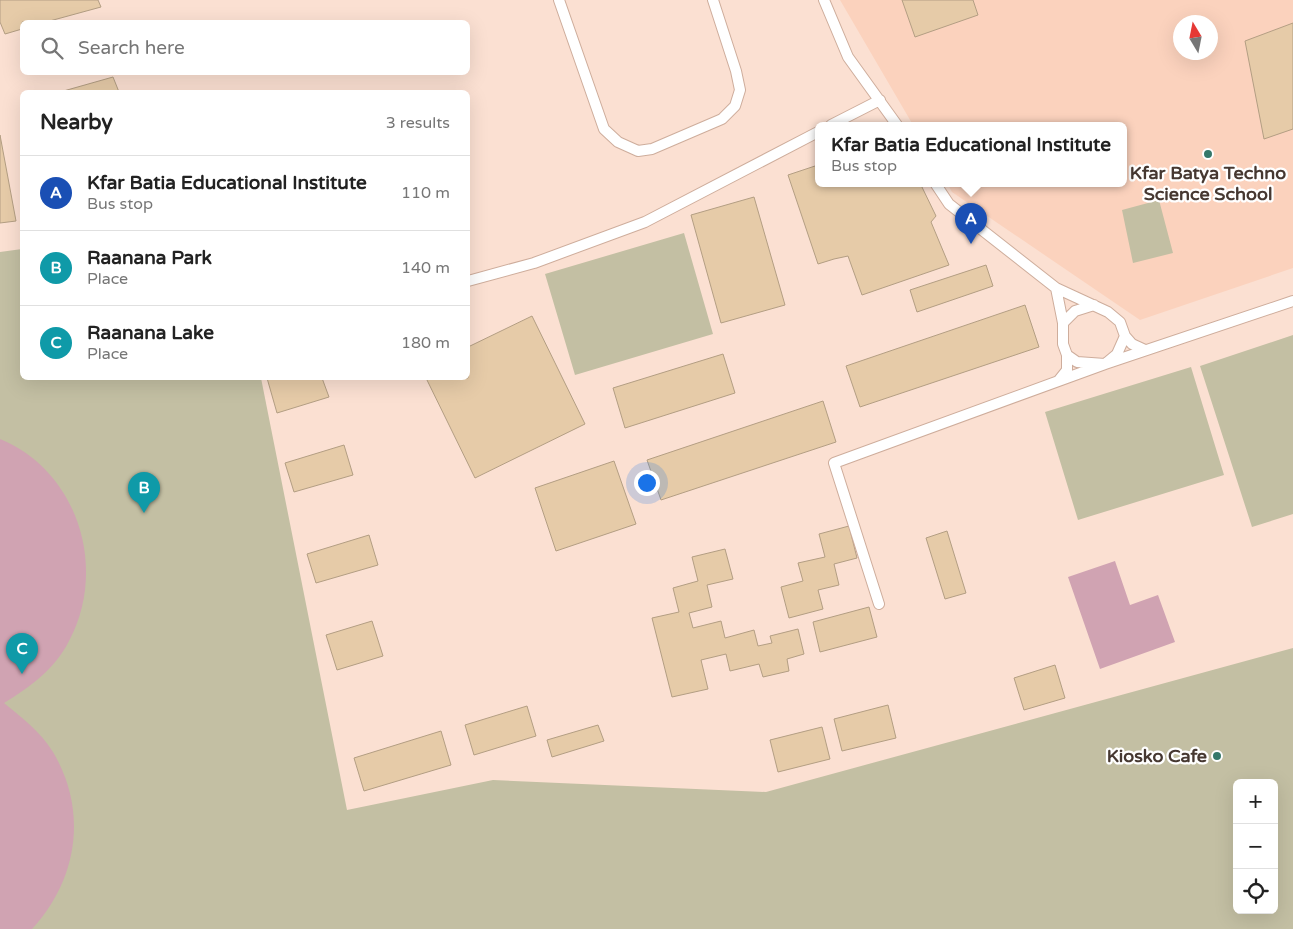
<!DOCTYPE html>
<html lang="en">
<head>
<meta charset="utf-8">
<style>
	body { margin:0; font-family:"Varela Round",sans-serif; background:#f6f6f6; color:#222 }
	.controls { position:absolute; right:15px; bottom:15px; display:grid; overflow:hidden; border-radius:8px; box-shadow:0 5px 20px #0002 }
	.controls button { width:45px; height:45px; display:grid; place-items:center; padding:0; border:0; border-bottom:1px solid #e0e0e0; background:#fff; color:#222; font:25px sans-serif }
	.compass { position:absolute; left:1173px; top:15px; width:45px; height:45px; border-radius:50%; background:#fff; box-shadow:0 5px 20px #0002; rotate:350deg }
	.you { position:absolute; left:646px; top:482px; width:18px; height:18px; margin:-12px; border:4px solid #fff; border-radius:50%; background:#1a73e8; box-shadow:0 0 0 8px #1a73e833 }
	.badge { display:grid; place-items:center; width:32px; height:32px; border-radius:50%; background:#35786a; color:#fff; font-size:16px; font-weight:700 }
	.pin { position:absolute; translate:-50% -41px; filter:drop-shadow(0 1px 2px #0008) }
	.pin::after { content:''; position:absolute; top:26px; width:18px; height:15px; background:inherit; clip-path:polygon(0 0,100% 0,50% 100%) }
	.popup { position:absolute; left:815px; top:122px; width:312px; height:65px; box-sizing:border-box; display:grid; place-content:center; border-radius:8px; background:#fff; filter:drop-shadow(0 1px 4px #0005); font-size:16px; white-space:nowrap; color:#767676 }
	.popup b { font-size:19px; color:#222 }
	.popup::after { content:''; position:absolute; left:50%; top:100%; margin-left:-10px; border:10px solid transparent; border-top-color:#fff }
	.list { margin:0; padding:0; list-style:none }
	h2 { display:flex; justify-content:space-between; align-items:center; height:65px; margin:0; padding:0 20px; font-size:21px }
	h2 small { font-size:16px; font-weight:400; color:#767676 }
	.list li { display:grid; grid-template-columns:32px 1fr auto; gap:15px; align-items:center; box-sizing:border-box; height:75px; padding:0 20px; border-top:1px solid #e0e0e0 }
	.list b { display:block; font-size:19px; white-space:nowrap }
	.list p { margin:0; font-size:16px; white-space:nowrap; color:#767676 }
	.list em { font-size:16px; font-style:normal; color:#767676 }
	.icon { flex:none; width:28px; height:28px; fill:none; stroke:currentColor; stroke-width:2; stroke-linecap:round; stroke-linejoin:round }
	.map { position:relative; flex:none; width:1293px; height:929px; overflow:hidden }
	.search { position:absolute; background:#fff; box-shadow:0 5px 20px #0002; left:20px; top:20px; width:450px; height:55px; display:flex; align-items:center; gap:12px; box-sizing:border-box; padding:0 18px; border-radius:8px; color:#767676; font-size:19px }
	.panel { position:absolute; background:#fff; box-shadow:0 5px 20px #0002; left:20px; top:90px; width:450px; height:290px; border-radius:8px }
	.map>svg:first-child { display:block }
	.built { fill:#fbd2bd; fill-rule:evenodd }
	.green { fill:#c3bfa3; fill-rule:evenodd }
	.water { fill:#d0a3b2 }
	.building { fill:#e6cba8; stroke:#b39e83 }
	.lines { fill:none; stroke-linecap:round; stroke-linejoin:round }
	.service-casing { stroke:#cead9c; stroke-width:12 }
	.service { stroke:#fff; stroke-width:10 }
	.poi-dot { fill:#35786a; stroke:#fff; stroke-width:2 }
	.labels { text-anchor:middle; stroke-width:4.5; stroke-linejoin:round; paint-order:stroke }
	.poi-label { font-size:18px; font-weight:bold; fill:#463831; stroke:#fff }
</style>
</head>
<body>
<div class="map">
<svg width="1293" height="929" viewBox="0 0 1293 929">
	<rect width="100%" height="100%" fill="#fbe0d2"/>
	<path class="built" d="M840,0h453v268l-153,52 -188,-128 -5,-9h177v-58h-211zM1180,22h30v30h-30z"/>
	<path class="green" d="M1159,200l14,53 -40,10 -11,-53z
		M684,233l29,101 -138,41 -30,-101z
		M22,249v129h239l86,432 146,-30 273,12 527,-144v281h-1293v-677zM1237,783h37v127h-37z
		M1293,335v179l-41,13 -52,-161z
		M1191,367l33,108 -146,45 -33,-108z"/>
	<path class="water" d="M0,439c78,32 108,129 69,202 -14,28 -39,46 -65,62 18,15 36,28 49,49 35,59 25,127 -21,177h-32z
		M1115,561l15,44 28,-10 17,47 -75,27 -32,-92z"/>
	<path class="building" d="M0,0h98l3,7 -55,15h-24v7l-17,5 -5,-12z
		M902,0h71l5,15 -63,22z
		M1293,23v106l-29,10 -19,-98z
		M113,77l6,15h-59z
		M0,135l16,86 -16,2z
		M818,165v18h102l16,33 -5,6 18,43 -87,30 -14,-39 -14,3 -16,5 -30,-89z
		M754,197l31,108 -64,18 -30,-108z
		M986,265l7,21 -76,26 -7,-22z
		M1025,305l14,42 -179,60 -14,-41z
		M532,316l53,108 -110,54 -49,-100h42v-31z
		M723,354l12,39 -110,35 -12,-40z
		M267,378h55l7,19 -52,16z
		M823,401l13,41 -175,58 -14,-40z
		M344,445l9,30 -59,17 -9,-29z
		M614,461l22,63 -80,27 -21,-63z
		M849,526l8,32 -23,6 5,21 -21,5 5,19 -34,9 -8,-31 22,-6 -5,-18 27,-6 -6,-23z
		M947,531l19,62 -21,6 -19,-61z
		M369,535l9,30 -62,18 -9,-29z
		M725,549l8,30 -26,6 5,22 -23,6 4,15 28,-7 4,17 29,-8 4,16 14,-3 -2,-7 28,-7 6,25 -17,5 2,12 -26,6 -4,-13 -29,7 -4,-17 -25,6 7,29 -36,8 -20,-79 27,-6 -6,-24 25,-7 -6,-24z
		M869,607l8,30 -57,15 -7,-30z
		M372,621l11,35 -46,14 -11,-35z
		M1055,665l10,33 -41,12 -10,-32z
		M888,705l8,33 -54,13 -8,-32z
		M527,706l9,30 -62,19 -9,-30z
		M598,725l6,16 -52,16 -5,-17z
		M822,727l8,32 -52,13 -8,-32z
		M441,731l10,34 -87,26 -10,-33z"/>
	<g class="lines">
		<defs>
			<path id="service" d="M559,0l45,129 14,13 20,9 14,-2 70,-30 13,-13 5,-16 -4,-19 -23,-71
				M824,0l24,57 49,68
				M831,125l49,-25
				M935,183l14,21 107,84 52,24 12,10 5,14 7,8 13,6
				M468,281l66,-18 111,-41 173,-90
				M1056,288l7,35v21l4,11v15l-8,10
				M1063,323l12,-12 19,-6
				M1067,355l10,7 28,2 12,-10 8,-18
				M879,604l-45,-141 271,-99 188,-63"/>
		</defs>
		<use href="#service" class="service-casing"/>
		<use href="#service" class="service"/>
	</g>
	<g class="poi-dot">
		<circle cx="1208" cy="154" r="5"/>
		<circle cx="1217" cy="756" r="5"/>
	</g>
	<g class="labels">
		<g class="poi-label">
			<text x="1208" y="179">Kfar Batya Techno<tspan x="1208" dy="21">Science School</tspan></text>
			<text x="1207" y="762" text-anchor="end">Kiosko Cafe</text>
		</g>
	</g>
</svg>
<div class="controls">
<button>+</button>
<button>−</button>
<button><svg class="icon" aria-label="locate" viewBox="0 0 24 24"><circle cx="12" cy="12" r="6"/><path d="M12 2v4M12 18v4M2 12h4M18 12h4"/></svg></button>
</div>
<svg class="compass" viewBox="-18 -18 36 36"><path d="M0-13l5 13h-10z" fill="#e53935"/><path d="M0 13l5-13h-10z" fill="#767676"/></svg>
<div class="you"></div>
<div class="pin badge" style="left:971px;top:244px;background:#1a4fb4">A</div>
<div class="popup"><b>Kfar Batia Educational Institute</b>Bus stop</div>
<div class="pin badge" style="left:144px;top:513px;background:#0f9aa8">B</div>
<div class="pin badge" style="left:22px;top:674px;background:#0f9aa8">C</div>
<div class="search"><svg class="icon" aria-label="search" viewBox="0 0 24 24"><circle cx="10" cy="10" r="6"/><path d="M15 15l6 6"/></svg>Search here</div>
<section class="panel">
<h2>Nearby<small>3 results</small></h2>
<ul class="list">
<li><span class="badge" style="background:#1a4fb4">A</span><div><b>Kfar Batia Educational Institute</b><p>Bus stop</p></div><em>110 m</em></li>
<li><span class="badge" style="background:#0f9aa8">B</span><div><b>Raanana Park</b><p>Place</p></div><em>140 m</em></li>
<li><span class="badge" style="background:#0f9aa8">C</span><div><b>Raanana Lake</b><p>Place</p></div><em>180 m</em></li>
</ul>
</section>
</div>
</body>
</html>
